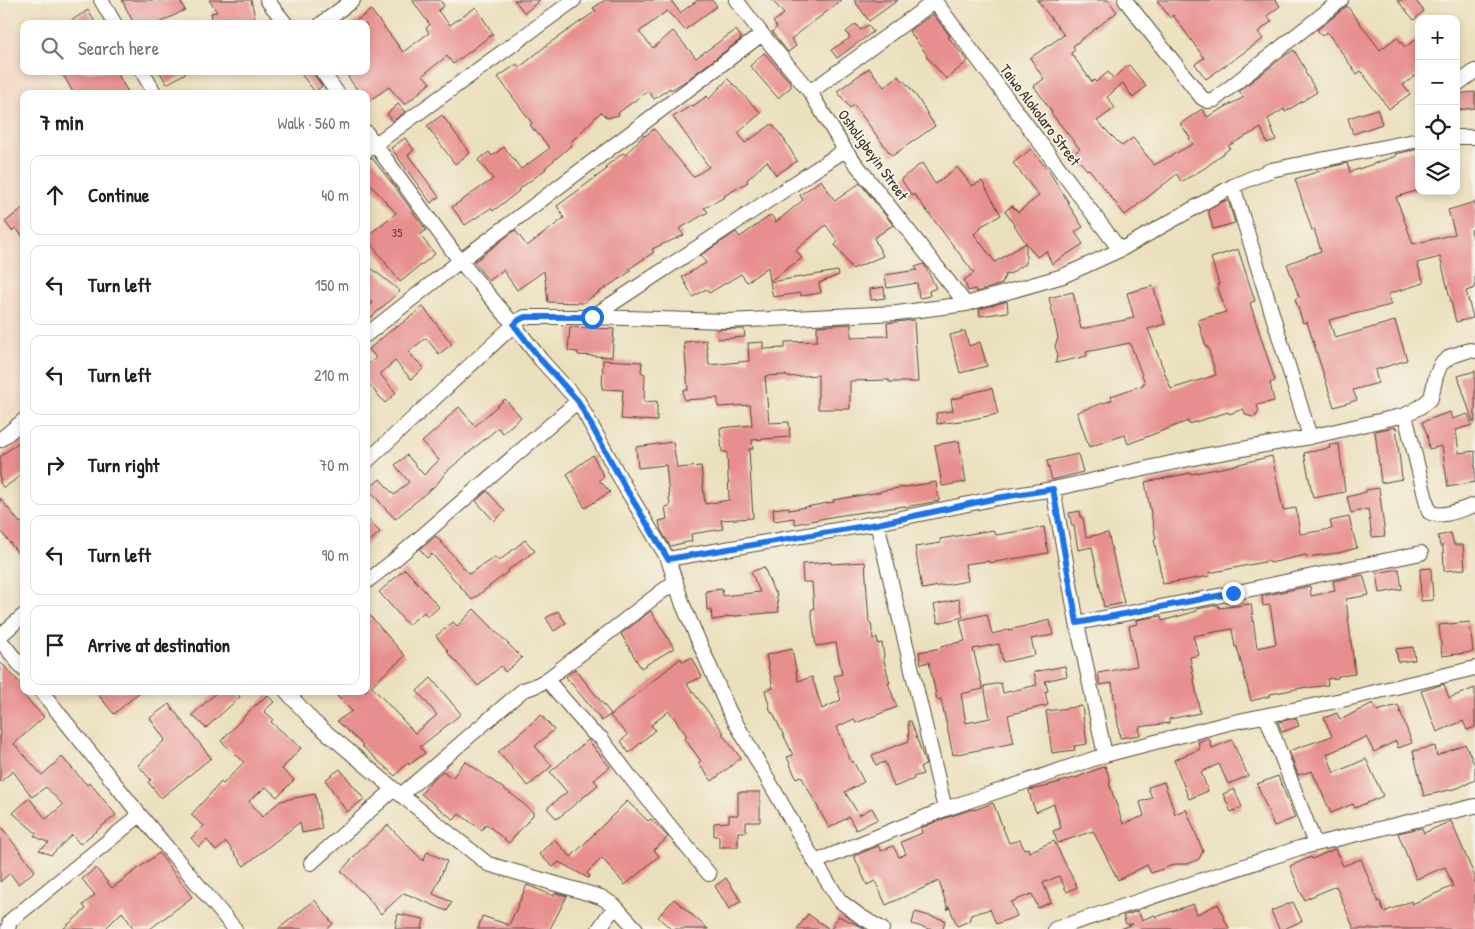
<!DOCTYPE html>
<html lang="en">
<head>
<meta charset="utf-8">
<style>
	body { margin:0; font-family:"Patrick Hand",sans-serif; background:#f2f2f2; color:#202124 }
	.controls { position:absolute; right:15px; top:15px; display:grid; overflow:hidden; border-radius:10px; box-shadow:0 2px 8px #0003 }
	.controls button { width:45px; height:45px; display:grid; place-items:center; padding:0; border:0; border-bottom:1px solid #e0e0e0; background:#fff; color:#202124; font:25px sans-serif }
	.stop { position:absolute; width:15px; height:15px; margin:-11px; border:4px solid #1a73e8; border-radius:50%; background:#fff }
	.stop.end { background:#1a73e8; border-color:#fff; box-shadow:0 1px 5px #0008 }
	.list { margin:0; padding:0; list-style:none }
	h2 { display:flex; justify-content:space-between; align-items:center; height:65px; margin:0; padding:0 20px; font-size:21px }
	h2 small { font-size:16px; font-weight:400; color:#757577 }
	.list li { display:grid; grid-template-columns:32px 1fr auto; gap:15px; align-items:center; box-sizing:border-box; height:80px; margin:0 10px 10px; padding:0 10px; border:1px solid #e0e0e0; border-radius:10px }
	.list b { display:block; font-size:19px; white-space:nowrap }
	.list em { font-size:16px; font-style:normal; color:#757577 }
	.icon { flex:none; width:28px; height:28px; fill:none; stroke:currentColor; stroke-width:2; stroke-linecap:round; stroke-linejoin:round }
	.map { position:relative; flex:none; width:1475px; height:929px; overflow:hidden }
	.search { position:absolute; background:#fff; box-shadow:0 2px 8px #0003; left:20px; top:20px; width:350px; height:55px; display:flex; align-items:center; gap:12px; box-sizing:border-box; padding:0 18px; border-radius:10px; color:#757577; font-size:19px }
	.panel { position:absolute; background:#fff; box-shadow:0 2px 8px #0003; left:20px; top:90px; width:350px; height:605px; border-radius:10px }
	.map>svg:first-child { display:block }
	.built { fill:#f3d4bf }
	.building { fill:#e78e8e }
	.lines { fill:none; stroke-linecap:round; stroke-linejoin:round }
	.minor-casing { stroke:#554536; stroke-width:16 }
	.minor { stroke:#fff; stroke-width:14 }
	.route { stroke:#1a73e8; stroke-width:6 }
	.labels { text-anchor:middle; stroke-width:4; stroke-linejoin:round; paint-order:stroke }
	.number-label { font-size:12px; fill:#66433a }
	.street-label { font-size:15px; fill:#3b2a1e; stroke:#f7f3e8 }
</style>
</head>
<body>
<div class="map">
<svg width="1475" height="929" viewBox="0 0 1475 929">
	<rect width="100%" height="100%" fill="#f7f3e8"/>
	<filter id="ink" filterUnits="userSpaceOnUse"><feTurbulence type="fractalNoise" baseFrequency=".02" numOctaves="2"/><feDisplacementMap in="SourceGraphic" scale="10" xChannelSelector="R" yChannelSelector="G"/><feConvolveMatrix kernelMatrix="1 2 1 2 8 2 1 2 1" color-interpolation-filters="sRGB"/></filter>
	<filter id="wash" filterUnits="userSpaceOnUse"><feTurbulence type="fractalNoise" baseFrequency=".0096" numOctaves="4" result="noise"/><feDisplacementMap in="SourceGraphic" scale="20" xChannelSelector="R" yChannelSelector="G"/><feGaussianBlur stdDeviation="1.12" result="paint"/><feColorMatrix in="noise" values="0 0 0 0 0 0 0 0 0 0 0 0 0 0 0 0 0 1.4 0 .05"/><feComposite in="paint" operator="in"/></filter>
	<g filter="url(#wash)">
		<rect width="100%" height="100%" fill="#ebe0bd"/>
		<path class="built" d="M0,5l24,33v33h22l15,23h-37v311l-24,19z"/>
		<g id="blocks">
			<path class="building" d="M122,0h58l5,10 -28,14h-23z
				M209,0h42l5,22 -6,2h-37l-2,-11 6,-1z
				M412,0h28l4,6 -6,5 12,14 26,-18 17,27 -40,30 -6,-8 -24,19 7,8 -25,22 -16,-18 -23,16v-9h-6l-16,-23h22v-47h-14l19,-14 32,42 26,-19 -3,-5 4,-3z
				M514,0h26l-15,13z
				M605,0h66l9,13 18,-13h14l5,6 -32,24 -18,-19 -28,21 14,16 20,-17 23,27 40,-28 5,7 -1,3 -53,40 -16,10 -1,-2 -16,11 -6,-8 -30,22 1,2 -12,3 -6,-6 -31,31 2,2 -27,23 1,1 -28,21 1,1 -26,20 -2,-3 -26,17 -13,-18 41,-28 -15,-19 11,-8 3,4 12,-9 17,22 29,-21 -20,-23 2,-2 -34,-46 19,-13 2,4 29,-24 48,-33 -3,-3z
				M772,0h70l-51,39 5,7 -8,6 -16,-20 5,-5 -4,-5 11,-8z
				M854,0h44l-29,21z
				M1037,0h71l9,12 -44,34 2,4 -4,3 21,29 2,-2 2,2 12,-10 5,6 16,-13 17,21 -13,12 -10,-15 -16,14 8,11 -18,13 25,25 11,-8 21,27 39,-21 -4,-5 1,-2 -10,-13 22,-15 5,8 37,-20 -5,-6 47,-36 8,-5 12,21 -1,1 12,20 -32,20 -1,-3 -16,10 8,21 -9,3 -6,-15 -33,18 2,2 -25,20 -24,14 -4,-8 -52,41 -36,-46 -2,1 -14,-16 7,-5 -29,-36 1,-1 -18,-26 10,-7 -14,-21 34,-23z
				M1157,0h119l4,6 -13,10 5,5 -14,11 5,7 -57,40 -11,-15 9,-6 -31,-43 -3,3z
				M1397,0h18l9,11 -10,9z
				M1347,6l33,44 17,-13 8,10 14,-10v36l-16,12 7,9 -21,15 -28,-38 -4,3 -30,-42 -5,4 -5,-6z
				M88,10l8,14h-30z
				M933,14l17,22 -2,1 20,24 -22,18 -20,-23 1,-1 -18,-24z
				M856,24l4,6 8,-5 5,7 -36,26 -6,-8 19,-12 -4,-6z
				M764,53l27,30v4l-13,11 -28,-32z
				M869,68l15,19 14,-11 10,9 9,12 18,29 -43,30 -38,-51 -4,3 -13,-17z
				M61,71h55l13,23h-55z
				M159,71h30l-22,13z
				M299,71h14l2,5 7,10 -7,6z
				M728,79l33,34 -23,20 7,10 27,-19 12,15 13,22 -21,14 -9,-14 -20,19 1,2 -24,14 1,1 -21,11 4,4 -29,17 5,6 -32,14 2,3 -25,17 2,2 -48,32 -35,-1 -4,-31 -27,19 -14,-20 -14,11 -15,-19 41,-32 12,16 37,-28 -7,-12 50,-37 -2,-2 18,-14 2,2 19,-20 1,1 9,-7 39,48 16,-10 -36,-50 19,-12 1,1 14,-10 2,3z
				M1475,92v16l-19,2v-16z
				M398,104l7,8 -12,9 -6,-7z
				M1377,109l5,15 -29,10 -5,-16z
				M442,115l28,38 -15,11 -28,-38z
				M405,138l9,12 -6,5 31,42 -8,6 -40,-55z
				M1031,149l17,21 21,33 -1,1 15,23 -8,5 8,12 -31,20 -6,-13 -9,6 -11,-14v21l-7,3 -7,6 -7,2 -3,9 -26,8 -1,-3 -7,2 -4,-11 10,-7 -60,-79 -2,2 -11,-17 21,-16 13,21 22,-17 15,19 10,-5 19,34 -21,12 1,1 -7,6 21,28 31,-19 -21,-32 7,-5 6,6 21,-16 -26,-33z
				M1419,149v41l-23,7 17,47 42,-10 -7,-24 27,-8v27l-4,1 4,17v41l-9,3 7,27 -17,4 -16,-65 -23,6 7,20 -36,11 3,11 -62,15 6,18 60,-17 12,39 -32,10 3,13 -25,7 4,10 -23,7 -27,-85 -4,1 -8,-24 4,-2 -12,-33 34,-13 -7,-22 -2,1 -17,-51 31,-10v-1l21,-5 3,9 46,-16 -1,-2z
				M372,158l20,25 34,47 -6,5 15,19 -35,28 -34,-45 30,-24 -30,-33v-20z
				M821,180l14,21 25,-18 33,42 -19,13 9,18 -31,13 -17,-24 3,-3 -12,-17 -30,25 6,8 -32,23 -2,-14 -21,15 -6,-8 -32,19 -3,-4 -13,8 -11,-20 24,-14 -5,-8 35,-23 4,5 31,-22 5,7 27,-22 -3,-5z
				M1228,200l7,23 -22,6 -5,-19 14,-8z
				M24,207v31l-8,-10 -4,3 -7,-9z
				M1238,249l17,52 -5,2 25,78 -5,2 4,18 -17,4 2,6 -3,5 -4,1 -6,-2 -3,-6 -14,5 -1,-2 -39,12 -1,-3 -60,23 -3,-9 -36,12 -12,-35 35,-12 -1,-4 32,-11v-2h2l-15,-40 -44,9 1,4 -31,7 1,-11 -2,-6 3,-8 -9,-40 24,-6 8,37 53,-11 -7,-25 26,-7 12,38 -17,5 23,60 45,-14 -8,-28h-2l-8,-27 28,-8 -9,-27 2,-1 -8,-26z
				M366,264l34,27 -34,31v-12l7,-7 -7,-5z
				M924,264l12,24 -7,3 1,5 -11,2 -2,-15 -30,5 -2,-13 32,-5 -2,-3z
				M838,271l1,4 -20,8 2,10 -20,3v-3l-28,4 -3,-15z
				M884,287l1,11 -14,2 -1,-11z
				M1007,301l1,11 -28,4 -1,-7z
				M423,307l29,37 -13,10 -13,-16 -18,14 16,16 -13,11 -16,-18 -15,13 16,19 -11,10 -19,-22v-15l10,-8 -7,-9 27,-23 1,1z
				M914,320l4,62h-29v-2l-39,1v28h-32v-34l-31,2 -1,-2 -21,1 4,47 20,-1 1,15 -38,3 1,9h-4l4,69 -32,2 2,9 -32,5 1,7 -22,5 -9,-16 -2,-9 8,-2 -2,-12 5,-1 -4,-41 -28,3 -2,-21 37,-5 4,26 24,-2 4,38 24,-4 -2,-48h-5l-2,-24 32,-3 -2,-20 -32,2v-9l-34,2 -1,-10h5l-4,-48 22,-2 3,25 40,-4 -1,-18 15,-1v7l22,-1v-6l32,-1v-15l34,-2v13l37,-1 -1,-13z
				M570,327l44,2 -2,28 -34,-2v-3l-10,-1z
				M717,329h27l1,8 -27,2z
				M965,331l4,15 11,-4 7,24 -27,7 -10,-38z
				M603,360l39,2 -1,10 4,2 -1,28 13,-1v20l-36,-2 2,-29 -21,-1z
				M1475,371v51h-2l-15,-46z
				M992,388l6,26 -30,6 -31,4 -1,-11 17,-2 -2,-12 12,-2v-2z
				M505,399l16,18 -18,16 -5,-5 -52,44 -9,12 -42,35 -27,-30 12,-10 14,16 15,-13 -14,-17 12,-10 17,20 15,-15 -17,-18 24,-21 -1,-1 14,-13 16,19z
				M1450,412l2,7 16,-5 4,11 -16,5 3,23 16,-2v31l-27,5 -6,-41 -13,3 -2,-15 -5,-12z
				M1396,427l6,52 -21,4 -6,-52z
				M24,438v35l-20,15 -4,-5v-26z
				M959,441l7,41 -24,4 -7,-41z
				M1339,444l6,48 -32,6 -9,-45 26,-5 -1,-3z
				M1078,454l5,18 -31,8 -5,-19z
				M593,455l11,22 -5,3 11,12 -25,16 -18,-34z
				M1272,456l11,54 13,-2 4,26 32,-5 -2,-8 19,-4 8,31 -19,5 -31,4 -1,-2 -36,8 -1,-2 -60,12 1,3 -47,8 -9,-45h2l-11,-57 46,-9v1l36,-7z
				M936,482l3,19 -34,6v-1l-69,10 -41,8 -1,-6 -20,3 -1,-12 16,-2v3l45,-8 -1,-2 48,-8v-1z
				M1379,488l6,48 -13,1 -4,-28 -17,4 -4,-16 19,-5v-2z
				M487,491l18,20 -11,10 -18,-20z
				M0,498l20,25 4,-3v41l-24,-31z
				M1080,511l1,7h2l3,19 22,-4 16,70 -20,4 -12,-60 -14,3 -4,-24h-2l-3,-13z
				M366,517l14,15 -14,13z
				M1044,527l4,26 -59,10v-2l-24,3 3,17 -46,8 -7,-42 26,-4 -1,-4 53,-9 3,5z
				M1451,533l3,12h9l2,24 -21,2 -1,-25h-3l-2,-10z
				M436,536l33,38 26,-17 4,4 26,-21 10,11 -27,19 1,1 -37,29 -40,-46 -5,4 -7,-9z
				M831,562v2l34,-2 4,61h2l2,16 4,-1 1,6 4,-1 2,13 -1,1 7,26h-2l9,24 -41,16 -2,-4 -17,8 14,35 2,-1 11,21 -19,10 14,23 13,-7 6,11 -22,11 -7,-13 -20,11 -28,-52 -5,2 -9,-21 6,-2 -20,-42h-2l-6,-23 8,-2 -7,-33 26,-6 6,32 14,-4 10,32 19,-9 -7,-24 8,-2 -6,-31 -20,3 -5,-36 3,-1 -2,-27h-9l-1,-18z
				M764,567l10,25h2l3,20 -54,5v1l-13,2 -1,-10h-4l-1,-19 16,-2 1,7 37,-4 -9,-20z
				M1431,568l2,32 -12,1 -1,-32z
				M405,569l34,38 -11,10 -4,-5 -16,13 -29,-33z
				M1399,569l3,20 -22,4 -3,-20z
				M1363,575l6,20 -23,4 9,75 -17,2v2l-11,1 1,6 -21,3v-1l-37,7v2l-19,5 -14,-54h-2l-3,-18 -39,7 6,19 -9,2 10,56 -31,6v4l-30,4 1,8 -20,3 -8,-55 -12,2 -2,-12 39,-7 -8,-40 8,-2 -1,-4 25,-4 1,5 35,-10v-2l21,-4 1,3 32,-4 6,44 19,-4 -6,-39 -7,1 -1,-10 48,-10 1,10 24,-5 -2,-10z
				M959,599l4,18 -25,6 -4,-18z
				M474,609l48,49 -17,14 -4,-6 -23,20 -31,-34 1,-1 -12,-15 17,-14 4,4z
				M366,611l39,45 -34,30 44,47 22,-18 -20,-24 14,-13 30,36 -41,33 5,6 -16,12 -1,-3 -13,14 -33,-30 1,-1 -26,-24 15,-10 -15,-15 7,-5h22z
				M558,611l8,12 -12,8 -8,-13z
				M651,611l23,37 -33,20 -20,-34z
				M987,614l5,20 58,-14 3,15 -22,4 4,16 -32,7 -4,-18 -26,5 10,40 -22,5 5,29 24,-5 -6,-32 17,-3 2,10 34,-8 -3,-13 31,-6 2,10 -22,5 3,10 -3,1 3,13 -40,10 6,28 -61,12 -12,-56 -4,1 -8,-38 -8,2 -2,-12 22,-4v-2l24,-5 -5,-21z
				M1470,622l3,30 -31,4 -3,-31z
				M1413,647l2,13 -17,2 -2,-13z
				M692,657l10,20 -15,7 37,49 -2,1 19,24 -29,23 -14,-18 3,-2 -16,-22 2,-3 -18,-25 -18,14 4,5 -26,23 -8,-12 7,-6 -18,-19 71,-58 2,4z
				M0,662l24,25v4h3l-4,4 21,22 -30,27 28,31 20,-18 25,28 3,-2 26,32 -36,29 -8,-9 -21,20 -12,-5 10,-7 -15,-7 2,-3 -23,-20 16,-15 17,21 17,-14 -17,-18 -14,10 -19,-26 -13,11z
				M575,669l36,45 -9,7 -36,-44z
				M1444,684l5,14 26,-10v39l-8,3 -4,-9 -26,11 -16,-41z
				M95,691h46l-27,23z
				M218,691h17l5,6 -34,31 -14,-13z
				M267,695l7,7 -10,9 9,8 -2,3 30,26 -19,21 12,11 -17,17 -11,-10 -17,14 13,16 18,-16 35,-7 7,35 -20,4 -2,-11 -56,44 -18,-24 -10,9 -9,-11 -8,7 -8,-9 13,-12 -13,-11 30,-33 2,2 21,-22 -23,-21 35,-37 1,1z
				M1373,703l4,8 21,-6 14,38 -14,5 -2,-7 -22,11 -8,-15 -39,17 7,19 32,-14 17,37 -28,12 -2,-4 -22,9 -19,-42 -14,4 -9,-24 43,-15 -8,-18 13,-5 3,7z
				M169,704l42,54 -50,40 -13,-16 3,-2 -13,-15 27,-25 -15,-22z
				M1082,706l5,38 -13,2 1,4 -23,3 -6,-42z
				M541,715l13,15 -19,16 17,20 -24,20 -30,-34z
				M1296,718l3,8 -17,6 -4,-10z
				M908,721h3l15,44 -6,2 3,7 -10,3 1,2 -20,8 -9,-25 -9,3 -4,-10 37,-14z
				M1209,738l3,10 20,-8 16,36 -20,8 -9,-20 -18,8 7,19 -19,8 -15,-39 26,-11 -2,-7z
				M588,740l22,27 -16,13 4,5 -41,34 -10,-11 20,-16 -17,-20z
				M1465,744l10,21v15l-17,8 -34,8 -11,-45 22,-5 2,10z
				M465,761l49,35 19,16v3l-24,28 -23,-19 -4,6 -23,-16 -5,6 -33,-26 10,-13 12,-10 9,7z
				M1105,766l6,16 -2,1 14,41 21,-8 -4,-14 12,-4 -4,-11 16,-5 11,32 11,-5 17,42 -4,8 -11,5h-12l-25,9 -4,-8 -29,15 -25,-49 -35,12 -5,-12 8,-3 -7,-24 -18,8 -5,-12 -2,-10 20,-4v-1l29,-8z
				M340,769l24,30 -17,13 -22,-32z
				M1278,776l17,42 -21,8 -17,-42z
				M1234,789l8,18 -11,5 -8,-18z
				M738,792h22v30h-14v10h-8v15h-19v-11h-5v-13l15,-1v-7h9z
				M627,801l21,20 3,-2 17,18 -14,13 5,6 -34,29 -23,-27 -15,15 3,3 -2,2 -29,-16 -6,5 -14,-13 15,-15 17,18z
				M993,803l16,40 11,-3 4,9 4,-1 1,4 25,-11 23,46 -10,5 -8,-16 -16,7 8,19 -13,6 -6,-14 -21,8 6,14 -21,8 -6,-15 -19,6 -2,6 -12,5 -8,-20 -1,4 -9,-29 -53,24 -11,-24 -8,4 -13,-29 24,-10 3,5 12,-5 6,11 7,-3 -5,-12 21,-9 -1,-5 27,-11 25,-8 1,1z
				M1451,821l24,56v52h-121l-18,-43 -32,14 -14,-34 21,-9 1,2 23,-10 8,17 18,-7 17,43 2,-1 4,11 27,-11 1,3 41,-18 -8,-19 -29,12 -18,-46 24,-5 2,5z
				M0,825l35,46 -17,13 -8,-11 -10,9z
				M388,825l35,36 4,-9 20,9 -14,33 19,8 -5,9 -43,-18 -23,21 -15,-18 -25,-25 20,-22z
				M159,853l33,44 -42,32h-16l-12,-17 -17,17h-42l23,-20 -3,-4 12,-10 -13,-16 14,-11 16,20z
				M726,878l15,23 -12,8 -14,-23z
				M527,885l27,11 1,-3 12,3 -17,33h-72l4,-13 27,9z
				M674,899l34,30h-37l-13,-12z
				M315,900l18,24 -6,5h-49z
				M1293,902l9,19 -18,8h-5l-8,-18z
				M1193,904l4,10 21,-10 11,25h-108l12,-5h-7l-3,-8 15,-5 4,9 13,-5 1,2z
				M915,912l30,8 -2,9h-14l-17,-5z
				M398,914l26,5 -2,10h-27z
				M808,914l21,15h-32z
				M838,916l22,10 5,3h-34z"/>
		</g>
	</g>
	<g filter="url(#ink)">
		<use href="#blocks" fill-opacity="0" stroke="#554536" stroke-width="1"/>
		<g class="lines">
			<defs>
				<path id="minor" d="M101,0l14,24
					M267,0l19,24
					M736,0l26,34 48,58 35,58 121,154
					M934,0l186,250
					M1125,0l77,98 6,3 6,-1 127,-100
					M321,24l32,-24
					M142,71l13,23
					M322,71l16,23
					M1456,85l19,-14
					M810,92l125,-91
					M366,132l94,129 54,64 27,35 37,41 47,86 43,72 15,46 46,106 86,151 25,39 20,15 22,13
					M1456,137h19
					M366,151l208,-151
					M1233,186l77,251
					M592,317l253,-167
					M366,335l94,-74 302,-227
					M1405,415l24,97c13,7 33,-3 46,-7
					M0,440l24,-20
					M366,462l153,-142 6,-3h67l135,4 170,-8 69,-9 97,-28 57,-26 113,-64 38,-16 148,-30
					M1053,489l24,134 28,132
					M877,523l68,286
					M668,559l209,-36 120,-25 56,-9 150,-33 107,-19 95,-22 15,-8 11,-9 5,-22 5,-12 10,-8 19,-6 5,1
					M366,582l26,-20 186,-161
					M1077,623l156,-30 188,-40
					M0,636l24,-21
					M0,640l24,30
					M547,680l45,52 9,6 33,44 75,92
					M41,691l99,124 95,114
					M286,691l27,30 88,74 87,69 113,33 14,9 21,23
					M1266,716l49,128
					M401,795l122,-105c24,-6 33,-19 52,-32 34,-25 67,-52 101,-77
					M815,862l130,-53 160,-54 124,-32 117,-24 129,-31
					M311,863l83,-74
					M8,929l2,-8 130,-106
					M599,929l16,-23
					M1055,929l244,-81 176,-42"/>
			</defs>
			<use href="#minor" class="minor-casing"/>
			<use href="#minor" class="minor"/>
		</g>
	</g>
	<g class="lines" filter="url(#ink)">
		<path class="route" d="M592,317h-67l-6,3 -5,5 27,35 37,41 47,86 43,72 209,-35 120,-26 56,-9 24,134 156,-30"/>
	</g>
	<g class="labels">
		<g class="number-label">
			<text x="397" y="237">35</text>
		</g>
		<g class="street-label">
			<text transform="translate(1040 115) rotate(53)" y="5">Taiwo Alokolaro Street</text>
			<text transform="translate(873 155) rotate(54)" y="5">Osholigbeyin Street</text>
		</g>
	</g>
</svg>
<div class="controls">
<button>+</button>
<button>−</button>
<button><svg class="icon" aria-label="locate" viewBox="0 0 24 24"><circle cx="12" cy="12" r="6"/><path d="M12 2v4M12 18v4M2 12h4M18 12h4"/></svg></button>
<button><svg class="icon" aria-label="layers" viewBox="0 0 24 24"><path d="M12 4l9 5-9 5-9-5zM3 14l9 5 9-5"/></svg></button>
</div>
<div class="stop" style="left:592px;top:317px"></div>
<div class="stop end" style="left:1233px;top:593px"></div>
<div class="search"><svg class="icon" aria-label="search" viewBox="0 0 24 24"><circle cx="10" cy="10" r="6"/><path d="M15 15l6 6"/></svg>Search here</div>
<section class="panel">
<h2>7 min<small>Walk · 560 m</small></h2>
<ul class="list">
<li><svg class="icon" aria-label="ahead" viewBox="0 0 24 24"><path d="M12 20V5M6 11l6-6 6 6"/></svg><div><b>Continue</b></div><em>40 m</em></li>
<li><svg class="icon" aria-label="left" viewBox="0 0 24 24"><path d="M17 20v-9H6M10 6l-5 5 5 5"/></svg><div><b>Turn left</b></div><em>150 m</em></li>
<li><svg class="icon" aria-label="left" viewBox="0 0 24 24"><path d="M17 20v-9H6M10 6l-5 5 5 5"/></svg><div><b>Turn left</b></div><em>210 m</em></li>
<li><svg class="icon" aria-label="right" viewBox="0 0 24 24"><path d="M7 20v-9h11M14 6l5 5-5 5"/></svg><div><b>Turn right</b></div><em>70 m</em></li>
<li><svg class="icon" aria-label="left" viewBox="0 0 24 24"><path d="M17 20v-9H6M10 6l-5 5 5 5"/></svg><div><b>Turn left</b></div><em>90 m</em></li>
<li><svg class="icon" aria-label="arrive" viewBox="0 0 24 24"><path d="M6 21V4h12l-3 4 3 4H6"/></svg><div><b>Arrive at destination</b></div></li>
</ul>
</section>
</div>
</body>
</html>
